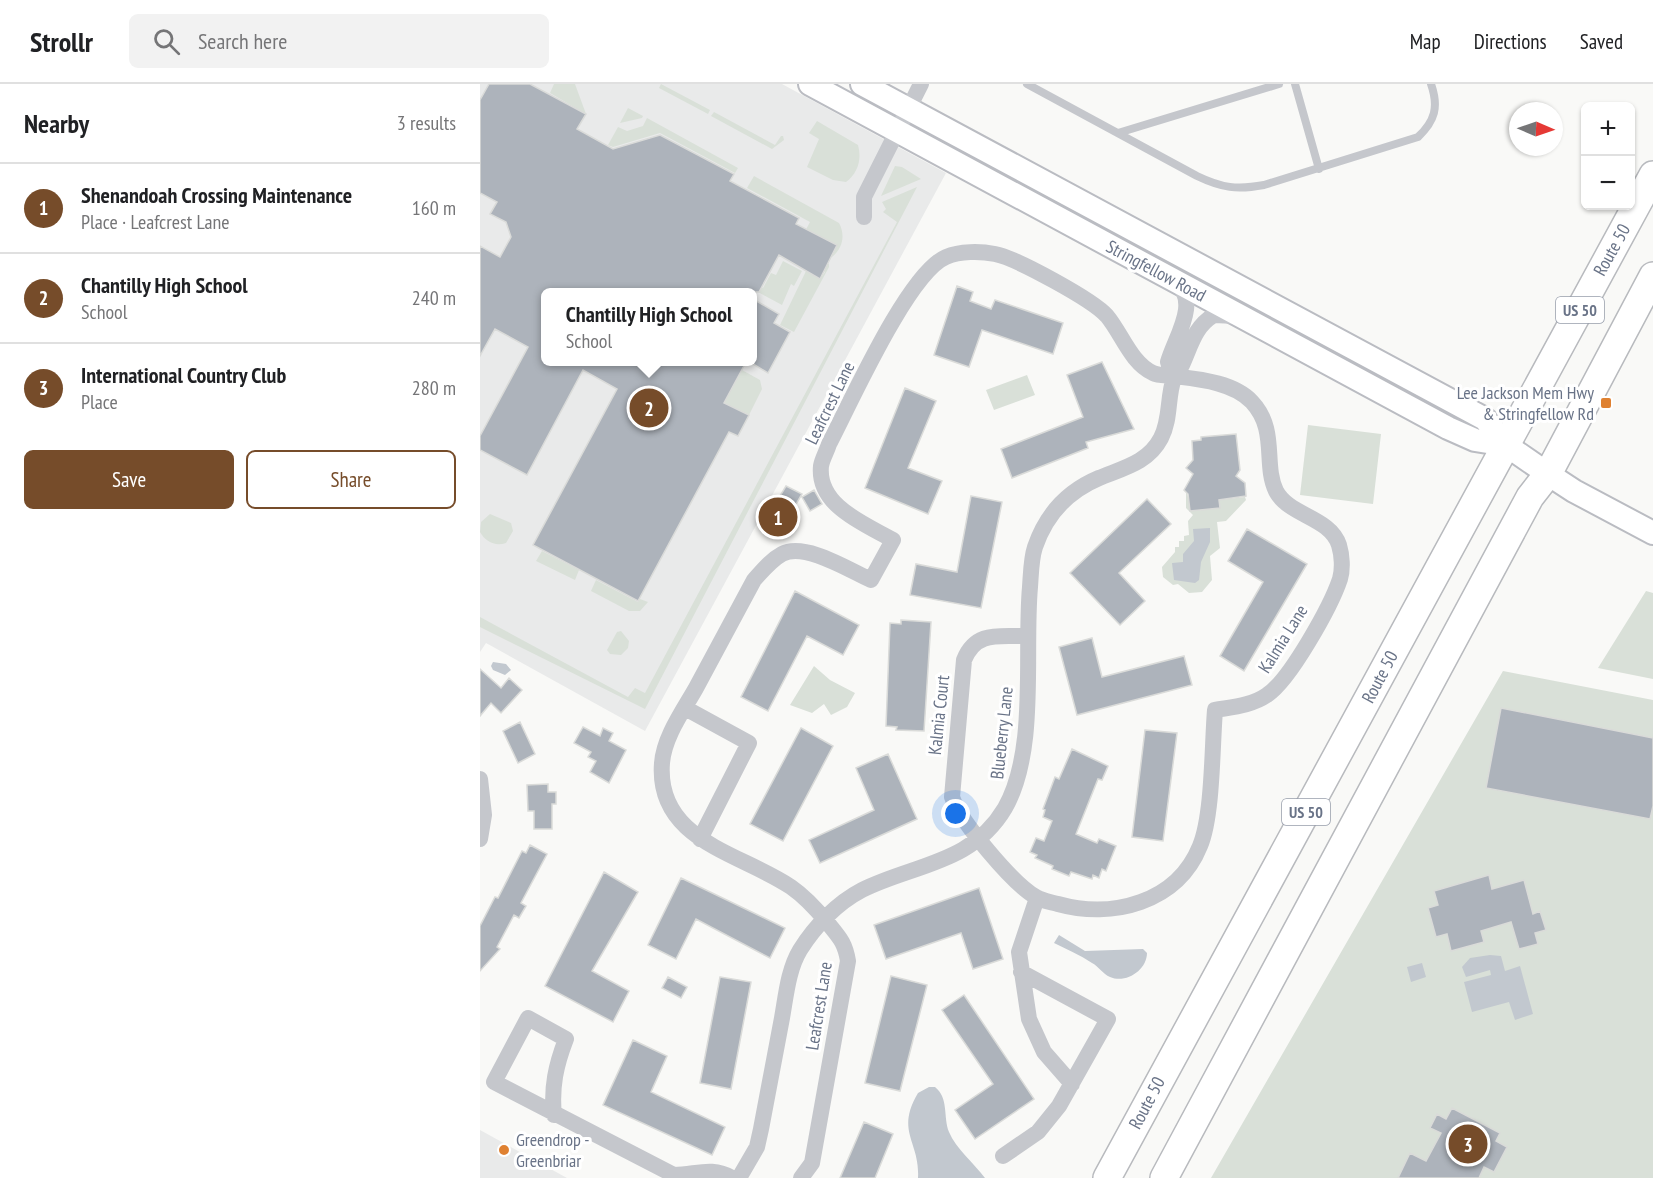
<!DOCTYPE html>
<html lang="en">
<head>
<meta charset="utf-8">
<style>
	body { margin:0; font-family:"PT Sans Narrow",sans-serif; background:#f2f2f2; color:#202124 }
	.controls { position:absolute; right:18px; top:18px; display:grid; overflow:hidden; border-radius:9px; box-shadow:0 2px 4px #0004 }
	.controls button { width:54px; height:54px; display:grid; place-items:center; padding:0; border:0; border-bottom:2px solid #e0e0e0; background:#fff; color:#202124; font:30px sans-serif }
	.compass { position:absolute; left:1029px; top:18px; width:54px; height:54px; border-radius:50%; background:#fff; box-shadow:0 2px 4px #0004; rotate:92deg }
	.you { position:absolute; left:476px; top:730px; width:21px; height:21px; margin:-15px; border:4px solid #fff; border-radius:50%; background:#1a73e8; box-shadow:0 0 0 9px #1a73e833 }
	.badge { display:grid; place-items:center; width:39px; height:39px; border-radius:50%; background:#764c2a; color:#fff; font-size:20px; font-weight:700 }
	.pin { position:absolute; translate:-50% -50%; border:3px solid #fff; box-shadow:0 2px 6px #0006 }
	.popup { position:absolute; left:61px; top:204px; width:216px; height:78px; box-sizing:border-box; display:grid; place-content:center; border-radius:9px; background:#fff; filter:drop-shadow(0 2px 4px #0005); font-size:20px; white-space:nowrap; color:#757577 }
	.popup b { font-size:22px; color:#202124 }
	.popup::after { content:''; position:absolute; left:50%; top:100%; margin-left:-12px; border:12px solid transparent; border-top-color:#fff }
	.list { margin:0; padding:0; list-style:none }
	h2 { display:flex; justify-content:space-between; align-items:center; height:78px; margin:0; padding:0 24px; font-size:26px }
	h2 small { font-size:20px; font-weight:400; color:#757577 }
	.list li { display:grid; grid-template-columns:39px 1fr auto; gap:18px; align-items:center; box-sizing:border-box; height:90px; padding:0 24px; border-top:2px solid #e0e0e0 }
	.list b { display:block; font-size:22px; white-space:nowrap }
	.list p { margin:0; font-size:20px; white-space:nowrap; color:#757577 }
	.list em { font-size:20px; font-style:normal; color:#757577 }
	.actions { display:flex; gap:12px; padding:18px 24px }
	.actions a { flex:1; padding:14px 0; border:2px solid #764c2a; border-radius:9px; text-align:center; font-size:21px; color:#764c2a }
	.actions .main { background:#764c2a; color:#fff }
	.icon { flex:none; width:33px; height:33px; fill:none; stroke:currentColor; stroke-width:2; stroke-linecap:round; stroke-linejoin:round }
	.map { position:relative; flex:none; width:1173px; height:1094px; overflow:hidden }
	header { display:flex; align-items:center; gap:36px; box-sizing:border-box; height:84px; padding:0 30px; background:#fff; border-bottom:2px solid #e0e0e0 }
	header strong { font-size:28px }
	nav { display:flex; gap:33px; margin-inline-start:auto; font-size:21px }
	.search { width:420px; height:54px; background:#f2f2f2; display:flex; align-items:center; gap:15px; box-sizing:border-box; padding:0 21px; border-radius:9px; color:#757577; font-size:22px }
	main { display:flex }
	aside { flex:1; background:#fff }
	.map>svg:first-child { display:block }
	.built { fill:#e9eaea; fill-rule:evenodd }
	.green { fill:#d9e0d8 }
	.water { fill:#c2c8cf }
	.building { fill:#adb3bb; stroke:#dadbd9; stroke-width:1.5 }
	.lines { fill:none; stroke-linecap:round; stroke-linejoin:round }
	.secondary-casing { stroke:#babcc2; stroke-width:26 }
	.trunk-casing { stroke:#b8babe; stroke-width:30 }
	.service { stroke:#c5c7cc; stroke-width:8 }
	.minor { stroke:#c5c7cc; stroke-width:16 }
	.secondary { stroke:#fff; stroke-width:22 }
	.trunk { stroke:#fff; stroke-width:27 }
	.poi-dot { fill:#df8131; stroke:#fff; stroke-width:2 }
	.labels { text-anchor:middle; stroke-width:6; stroke-linejoin:round; paint-order:stroke }
	.shield { fill:#fff; stroke:#969dab; stroke-width:1.5 }
	.shield-label { font-size:16px; font-weight:bold; fill:#697387 }
	.street-label { font-size:18px; fill:#697387; stroke:#fff }
	.poi-label { font-size:18px; fill:#697387; stroke:#fff; text-anchor:end }
</style>
</head>
<body>
<header>
<strong>Strollr</strong>
<div class="search"><svg class="icon" aria-label="search" viewBox="0 0 24 24"><circle cx="10" cy="10" r="6"/><path d="M15 15l6 6"/></svg>Search here</div>
<nav><a>Map</a><a>Directions</a><a>Saved</a></nav>
</header>
<main>
<aside>
<h2>Nearby<small>3 results</small></h2>
<ul class="list">
<li><span class="badge">1</span><div><b>Shenandoah Crossing Maintenance</b><p>Place · Leafcrest Lane</p></div><em>160 m</em></li>
<li><span class="badge">2</span><div><b>Chantilly High School</b><p>School</p></div><em>240 m</em></li>
<li><span class="badge">3</span><div><b>International Country Club</b><p>Place</p></div><em>280 m</em></li>
</ul>
<div class="actions"><a class="main">Save</a><a>Share</a></div>
</aside>
<div class="map">
<svg width="1173" height="1094" viewBox="0 0 1173 1094">
	<rect width="100%" height="100%" fill="#f9f9f7"/>
	<path class="built" d="M0,0h302l164,89 -301,558 -159,-88 -6,9zM66,208h206v70h-206z
		M0,1046l87,48h-87z"/>
	<path class="green" d="M74,0h21l11,30 -36,-21z
		M181,0l49,26 -2,4 -49,-26z
		M148,24l15,8 -1,2 -22,5z
		M234,28l61,33 6,-9h2l1,4 -12,9 -61,-33z
		M167,34l91,50 -3,5 -75,-40 -47,14 -5,-2 10,-18 9,4 16,-5z
		M337,37l41,24c4,14 0,28 -12,37l-13,-2 -26,-13 12,-28 -10,-6z
		M415,82l7,1 19,12 -40,17z
		M274,92l85,47c7,13 3,26 -7,34l-9,-4 1,-3 9,4 4,-9 -28,-14 -7,6 8,-15 -63,-34z
		M437,103l-272,522 -165,-82v-10l148,80 7,-9 10,5 252,-471 -14,-10 3,-3 -4,-7z
		M333,171l16,9v3l-35,65 -14,-7 26,-54 14,8 5,-7 -16,-10z
		M303,177l19,10 -8,15 -3,-2 -9,21 -26,-14 2,-5 5,2 8,-15 5,2z
		M262,286l18,10 2,9 -13,26 -26,-10z
		M547,291l8,20 -41,15 -8,-20z
		M828,341l73,9 -8,70 -73,-9z
		M706,407l7,20 26,-3v-8l26,-3 1,3 -20,21 -9,1 3,26 -10,8 2,24 -10,12 -13,1 -11,-9 -5,1 -10,-8 -1,-10 13,-15v-5h4v-6h5v-5l5,-1 -1,-14 5,-6 -7,-7z
		M10,430l21,9 2,8 -7,12c-11,4 -21,-2 -26,-11l1,-10z
		M62,467l37,19 -4,10 -39,-19z
		M116,496l42,22 2,-3 8,3 -8,9h-11l-38,-20z
		M1166,507l7,2v86l-55,-11z
		M141,547l8,10 -1,7 -7,7 -11,-1 -3,-4 10,-18z
		M334,582l16,14 25,13 -8,14 -16,8 -7,-11 -12,9 -22,-8z
		M1023,587l150,29v478h-442z"/>
	<path class="water" d="M730,444v14l-9,20 -2,18 -4,3 -21,-3 -2,-17 11,-1v-8l11,-13 -1,-12z
		M13,578l13,2 5,6 -6,5 -12,-5 -2,-4z
		M579,851l26,16 58,-2 4,4c0,17 -21,31 -37,24 -7,-3 -12,-11 -18,-14 -12,-8 -26,-14 -38,-20z
		M1010,871l11,1 4,15 15,-5 13,48 -18,6 -6,-18 -37,10 -8,-30 27,-7 -1,-5 -24,7 -4,-10 8,-9z
		M942,879l4,14 -15,5 -4,-15z
		M449,1003h6c14,11 8,30 14,45 7,17 25,31 36,46h-67c2,-37 -23,-46 0,-85z"/>
	<path class="building" d="M9,0h41l56,30 -9,15 36,20 47,-14 74,39 -4,7 69,37 -3,6 41,21 -17,34 -41,-24 -20,37h-213v70h200l-22,41 25,12 -11,21 -9,-4 -91,169 -105,-56 84,-156 -34,-19 -56,105 -47,-25v-14l48,-89 -33,-18 -15,27v-110l20,11 11,-20 -5,-15 -16,-8 7,-12 -17,-9v-93z
		M477,202l16,6 -3,9 21,8 4,-9 68,23 -10,31 -71,-24 -13,37 -35,-12z
		M273,215l26,15 -5,9 16,9 -22,41 -15,-9z
		M622,278l32,67 -48,13 2,6 -76,30 -11,-29 82,-32 -16,-42z
		M425,304l31,13 -28,67 34,13 -14,33 -63,-26z
		M756,350l4,36 -4,6 9,7 1,13 -27,4 1,8 -30,3 -2,-17 -4,-4 9,-16 -7,-6 7,-8 -1,-19 9,-1v-3z
		M306,402l16,8 -24,41 -16,-9z
		M334,406l8,14 -12,7 -8,-14z
		M491,412l31,6 -21,106 -71,-13 6,-31 41,8z
		M667,415l24,25 -52,49 26,28 -25,24 -50,-52z
		M767,445l60,35 -63,107 -24,-15 43,-74 -35,-21z
		M315,507l64,34 -16,30 -36,-19 -39,75 -27,-14z
		M421,536l30,2 -7,109 -28,-1 1,-3 -11,-1 4,-103 11,1z
		M612,554l10,39 82,-21 8,29 -115,30 -18,-68z
		M0,585l21,19 8,-10 13,12 -21,23 -10,-10 -11,13z
		M1021,624l152,30v68l-3,13 -164,-31z
		M40,638l15,32 -17,9 -15,-32z
		M103,643l17,9 3,-8 10,5 -4,8 17,9 -17,33 -19,-11 6,-11 -8,-4 3,-5 -17,-9z
		M321,644l32,18 -50,95 -33,-17z
		M665,646l32,3 -14,108 -31,-4z
		M592,665l36,17 -6,14 -4,-1 -22,55 21,9 2,-4 17,7 -10,25 -4,-2 -3,9 -6,-3 -1,4 -21,-7 -2,4 -17,-7 1,-3 -18,-8 2,-3 -7,-3 6,-14 8,3 8,-20 -9,-4 2,-7 -2,-1 12,-32 4,2z
		M408,670l29,65 -97,44 -11,-23 65,-30 -18,-42z
		M68,700v8h8v12h-4v25h-18v-18h-6l-1,-26z
		M50,761l17,9 -26,49 5,3 -7,12 -5,-3 -17,32 3,2 -20,22v-45l15,-29 3,1 24,-47 4,2z
		M124,788l34,20 -46,79 37,20 -16,31 -68,-36z
		M1009,791l3,14 32,-9 9,34 7,-3 6,19 -11,3 3,11 -19,5 -8,-27 -30,9 3,11 -33,9 -4,-17 -11,3 -8,-29 10,-3 -4,-14z
		M201,794l104,50 -15,30 -74,-39 -20,40 -28,-14z
		M499,804l24,71 -30,10 -12,-36 -75,26 -12,-34z
		M411,892l36,9 -27,106 -35,-8z
		M188,893l19,10 -6,11 -19,-10z
		M240,893l31,5 -20,107 -31,-6z
		M484,911l70,104 -59,40 -20,-29 38,-26 -51,-74z
		M153,956l34,16 -16,36 74,35 -13,28 -109,-50z
		M972,1024l48,25 -4,8 11,6 -13,25 -10,-5 -5,11h-81l12,-25 16,8 15,-28 -11,-5 7,-14 9,5z
		M384,1038l29,12 -18,44h-35z"/>
	<g class="lines">
		<defs>
			<path id="secondary" d="M330,0l638,344 27,12 31,5
				M382,0l623,335 21,26 42,29 26,17 79,42"/>
			<path id="trunk" d="M627,1094l546,-1003
				M684,1094l366,-681 18,-23 105,-198"/>
		</defs>
		<use href="#secondary" class="secondary-casing"/>
		<use href="#trunk" class="trunk-casing"/>
		<path class="service" d="M547,0l170,92c25,12 40,14 67,9l154,-48c17,-16 21,-30 13,-53
			M815,0l24,85
			M638,49l161,-49"/>
		<path class="minor" d="M384,133v-20l57,-113
			M694,292l-6,-14c7,-25 33,-60 7,-81
			M205,624l64,35 -49,96
			M0,695l4,36 -4,24
			M557,814l-18,54 10,67 15,33 28,32
			M74,1031c-3,-28 2,-50 12,-76l-38,-21 -34,64 180,93c22,0 37,-9 58,3
			M523,1072l35,-24 21,-26 49,-87 -87,-47
			M259,1094l18,-31 4,-18c7,-37 14,-74 21,-111 4,-22 6,-48 18,-68 15,-24 37,-47 62,-60 52,-26 110,-26 143,-82 33,-58 19,-155 25,-221 1,-13 1,-28 5,-40 11,-32 33,-56 64,-69 24,-10 49,-15 62,-40 10,-19 6,-41 13,-60 1,-4 6,-8 8,-13 9,-19 12,-38 32,-50l22,1
			M321,1094l11,-15 36,-202c-3,-19 -9,-24 -21,-39 -10,-12 -23,-26 -36,-35 -50,-34 -135,-46 -129,-124 2,-26 21,-52 34,-75 19,-36 39,-72 58,-108 9,-10 17,-20 28,-26 23,-12 67,16 89,26l22,-40c-28,-16 -76,-34 -72,-74 1,-7 6,-15 8,-22 21,-40 79,-171 117,-187 14,-6 34,-6 49,-3 21,4 98,46 112,62 15,18 24,47 46,57 6,3 14,2 20,3 24,3 61,6 79,26 26,28 11,62 24,89 13,25 54,26 63,54 3,10 4,24 1,34 -9,27 -50,101 -73,116 -16,11 -35,12 -52,15 -3,35 -2,105 -15,136 -23,57 -88,73 -142,58 -7,-2 -16,-3 -22,-7 -23,-13 -76,-76 -84,-100l12,-137c12,-30 36,-23 63,-24"/>
		<use href="#secondary" class="secondary"/>
		<use href="#trunk" class="trunk"/>
	</g>
	<g class="poi-dot">
		<rect x="1120" y="313" width="12" height="12" rx="3"/>
		<circle cx="24" cy="1066" r="6"/>
	</g>
	<g class="labels">
		<g class="shield">
			<rect x="1076" y="213" width="48" height="26" rx="4.5"/>
			<rect x="802" y="715" width="48" height="26" rx="4.5"/>
		</g>
		<g class="shield-label">
			<text x="1100" y="232">US 50</text>
			<text x="826" y="734">US 50</text>
		</g>
		<g class="street-label">
			<text transform="translate(1132 166) rotate(-61)" y="6">Route 50</text>
			<text transform="translate(676 187) rotate(28)" y="6">Stringfellow Road</text>
			<text transform="translate(350 319) rotate(-64)" y="6">Leafcrest Lane</text>
			<text transform="translate(803 555) rotate(-58)" y="6">Kalmia Lane</text>
			<text transform="translate(900 593) rotate(-62)" y="6">Route 50</text>
			<text transform="translate(459 631) rotate(-84)" y="6">Kalmia Court</text>
			<text transform="translate(522 649) rotate(-84)" y="6">Blueberry Lane</text>
			<text transform="translate(339 922) rotate(-81)" y="6">Leafcrest Lane</text>
			<text transform="translate(667 1019) rotate(-62)" y="6">Route 50</text>
		</g>
		<g class="poi-label">
			<text x="1114" y="315">Lee Jackson Mem Hwy<tspan x="1114" dy="21">&amp; Stringfellow Rd</tspan></text>
			<text x="36" y="1062" text-anchor="start">Greendrop -<tspan x="36" dy="21">Greenbriar</tspan></text>
		</g>
	</g>
</svg>
<div class="controls">
<button>+</button>
<button>−</button>
</div>
<svg class="compass" viewBox="-18 -18 36 36"><path d="M0-13l5 13h-10z" fill="#e53935"/><path d="M0 13l5-13h-10z" fill="#757577"/></svg>
<div class="you"></div>
<div class="pin badge" style="left:298px;top:433px">1</div>
<div class="pin badge" style="left:169px;top:324px">2</div>
<div class="popup"><b>Chantilly High School</b>School</div>
<div class="pin badge" style="left:988px;top:1060px">3</div>
</div>
</main>
</body>
</html>
